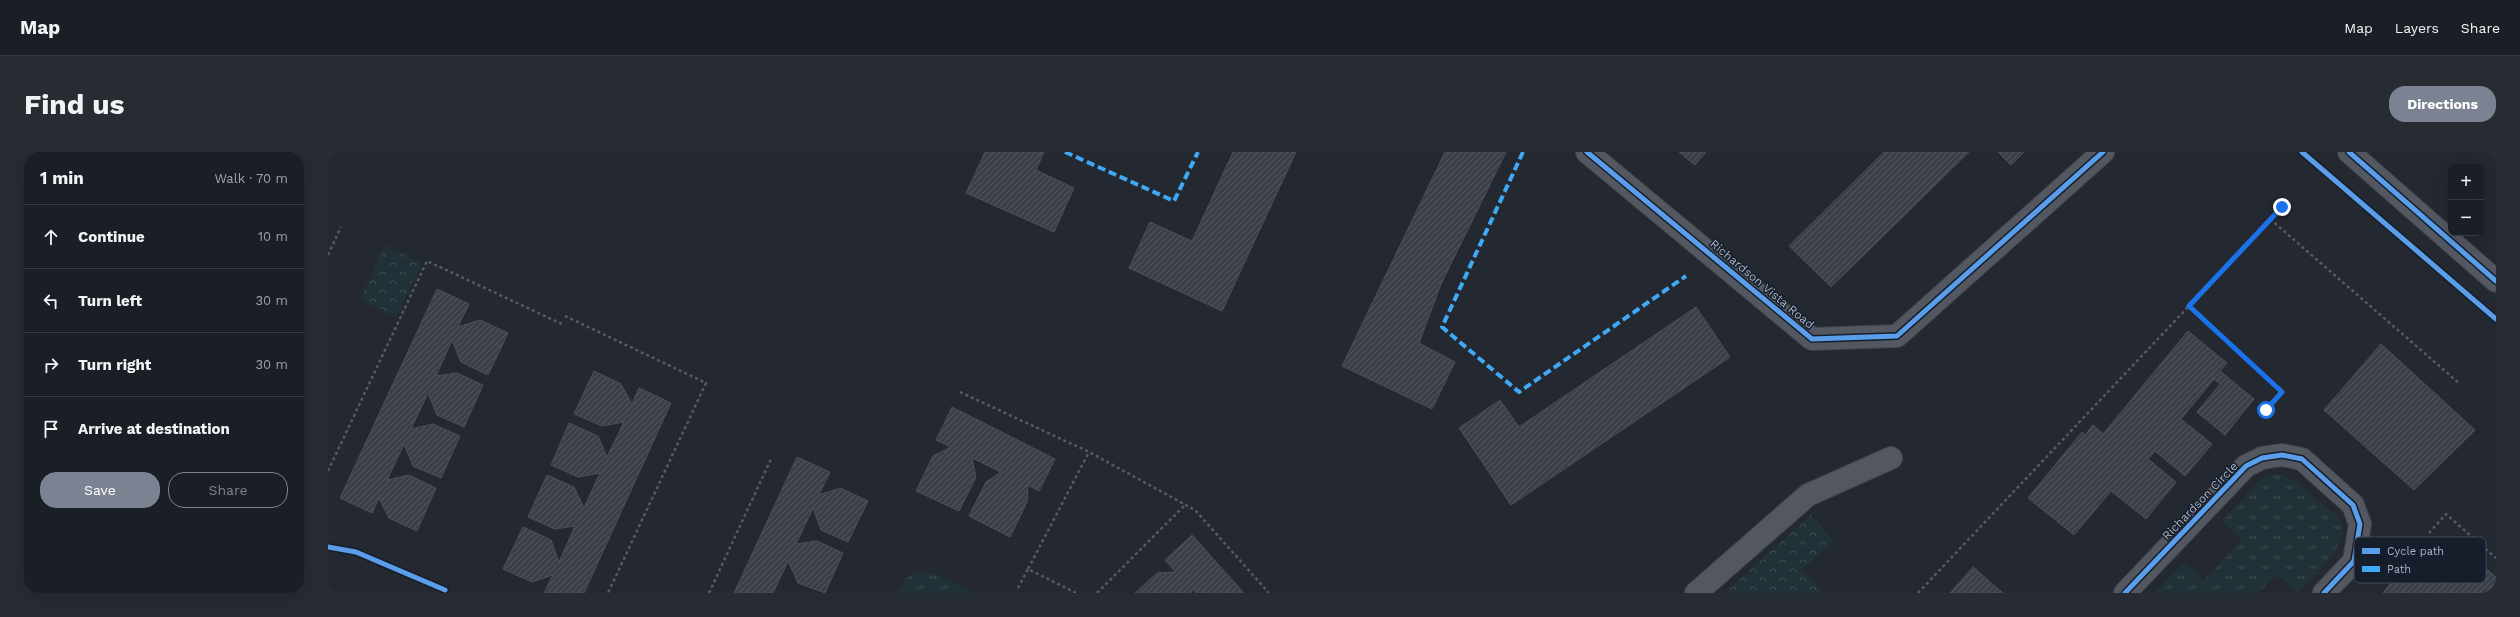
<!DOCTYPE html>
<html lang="en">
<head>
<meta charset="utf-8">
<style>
	body { margin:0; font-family:"Work Sans",sans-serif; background:#272b32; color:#f1f3f6 }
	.controls { position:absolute; right:12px; top:12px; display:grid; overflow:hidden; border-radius:8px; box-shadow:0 4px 16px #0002 }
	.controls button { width:36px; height:36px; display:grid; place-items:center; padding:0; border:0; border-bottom:1px solid #383c42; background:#1a1e25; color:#f1f3f6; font:20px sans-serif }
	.stop { position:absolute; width:12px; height:12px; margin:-9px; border:3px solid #1a73e8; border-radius:50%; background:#fff }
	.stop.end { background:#1a73e8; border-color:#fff; box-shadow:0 1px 4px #0008 }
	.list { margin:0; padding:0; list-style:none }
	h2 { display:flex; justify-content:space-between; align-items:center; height:52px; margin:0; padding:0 16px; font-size:17px }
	h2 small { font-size:13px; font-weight:400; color:#9fa2a7 }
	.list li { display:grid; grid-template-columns:26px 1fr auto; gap:12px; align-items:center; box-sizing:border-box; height:64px; padding:0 16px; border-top:1px solid #383c42 }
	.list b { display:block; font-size:15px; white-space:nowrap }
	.list em { font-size:13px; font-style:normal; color:#9fa2a7 }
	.actions { display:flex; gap:8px; padding:12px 16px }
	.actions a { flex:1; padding:9px 0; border:1px solid #7b8291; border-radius:16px; text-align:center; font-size:14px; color:#7b8291 }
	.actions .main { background:#7b8291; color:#fff }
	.icon { flex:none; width:22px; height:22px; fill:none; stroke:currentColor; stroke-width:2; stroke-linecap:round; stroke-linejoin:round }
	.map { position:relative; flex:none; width:2168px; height:441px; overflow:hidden; border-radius:16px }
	header { display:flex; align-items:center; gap:24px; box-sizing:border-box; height:56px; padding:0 20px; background:#1a1e25; border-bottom:1px solid #383c42 }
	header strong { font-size:19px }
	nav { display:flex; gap:22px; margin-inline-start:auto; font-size:14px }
	.intro { display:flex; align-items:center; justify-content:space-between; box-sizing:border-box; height:96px; padding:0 24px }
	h1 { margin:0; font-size:28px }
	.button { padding:10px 18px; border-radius:16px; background:#7b8291; color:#fff; font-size:14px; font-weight:700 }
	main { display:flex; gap:24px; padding:0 24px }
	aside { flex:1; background:#1a1e25; border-radius:16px; box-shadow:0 4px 16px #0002 }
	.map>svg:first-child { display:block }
	.grass { fill:url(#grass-tufts) }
	.park { fill:url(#park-crowns) }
	.building { fill:url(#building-hatch); stroke:#4a505a }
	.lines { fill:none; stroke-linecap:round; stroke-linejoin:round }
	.minor-casing { stroke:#3f434a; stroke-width:24 }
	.path { stroke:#555b64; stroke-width:2.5; stroke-dasharray:3 3; stroke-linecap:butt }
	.minor { stroke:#525760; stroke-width:22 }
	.quiet { stroke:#3fa9f5; stroke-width:4; stroke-dasharray:8 4; stroke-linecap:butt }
	.cycleway-casing { stroke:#161e2c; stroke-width:8 }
	.cycleway { stroke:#5a9eea; stroke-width:5 }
	.route { stroke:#1a73e8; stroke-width:5 }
	.labels { text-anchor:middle; stroke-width:3; stroke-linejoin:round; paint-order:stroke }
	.street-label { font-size:12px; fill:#aab3c5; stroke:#161e2c }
	.key { fill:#161e2c; stroke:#424b5a; stroke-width:1 }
	.key-label { font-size:11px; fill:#aab3c5 }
</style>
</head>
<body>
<header>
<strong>Map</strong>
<nav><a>Map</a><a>Layers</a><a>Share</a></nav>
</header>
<div class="intro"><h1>Find us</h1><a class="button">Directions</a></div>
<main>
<aside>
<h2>1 min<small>Walk · 70 m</small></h2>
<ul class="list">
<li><svg class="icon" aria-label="ahead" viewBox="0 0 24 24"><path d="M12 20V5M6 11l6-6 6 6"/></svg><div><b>Continue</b></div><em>10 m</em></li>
<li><svg class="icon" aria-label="left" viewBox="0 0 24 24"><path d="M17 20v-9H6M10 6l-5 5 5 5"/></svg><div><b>Turn left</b></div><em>30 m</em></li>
<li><svg class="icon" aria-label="right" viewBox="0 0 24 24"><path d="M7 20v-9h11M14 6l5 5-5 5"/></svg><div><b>Turn right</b></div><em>30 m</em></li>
<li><svg class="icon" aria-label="arrive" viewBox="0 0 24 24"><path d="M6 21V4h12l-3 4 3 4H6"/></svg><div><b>Arrive at destination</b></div></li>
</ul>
<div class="actions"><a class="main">Save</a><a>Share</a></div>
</aside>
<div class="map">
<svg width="2168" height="441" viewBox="0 0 2168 441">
	<defs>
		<pattern id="grass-tufts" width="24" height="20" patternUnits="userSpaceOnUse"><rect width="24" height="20" fill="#203237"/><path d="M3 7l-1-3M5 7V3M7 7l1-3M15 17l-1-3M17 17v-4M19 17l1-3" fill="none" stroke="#3e4d52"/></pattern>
		<pattern id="park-crowns" width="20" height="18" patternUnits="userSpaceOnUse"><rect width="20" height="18" fill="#203237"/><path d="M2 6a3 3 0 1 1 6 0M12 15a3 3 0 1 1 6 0" fill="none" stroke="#3e4d52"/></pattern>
		<pattern id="building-hatch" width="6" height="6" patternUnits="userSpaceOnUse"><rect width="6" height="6" fill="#3a3f48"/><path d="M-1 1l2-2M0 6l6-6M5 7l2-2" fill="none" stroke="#545861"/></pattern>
	</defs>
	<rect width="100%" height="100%" fill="#232831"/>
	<path class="grass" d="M1948,322c18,2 28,15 41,26 7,6 19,13 23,20 13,23 -28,57 -42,73l-21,-19 -18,19h-105l30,-31 20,19 38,-41 -20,-19 42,-44z
		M587,420h14l46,21h-78l8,-14z"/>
	<path class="park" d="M57,93l37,18 -26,54 -36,-18z
		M1483,363l23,26 -32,29 21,23h-98z"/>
	<path class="building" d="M657,0h59l-8,18 38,18 -20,44 -88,-39z
		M905,0h63l-74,159 -93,-43 21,-46 42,19z
		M1117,0h61l-65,132 -22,59 36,19 -23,47 -90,-43z
		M1351,0h27l-11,13z
		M1556,0h85l-138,135 -42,-41z
		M1670,0h26l-13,13z
		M109,137l32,15 -11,23 22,-7 28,13 -20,42 -27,-13 -9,-22 -16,36 21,-3 26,12 -19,42 -27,-12 -9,-22 -17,36 22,-5 27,12 -19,42 -28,-12 -9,-22 -17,36 22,-5 27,13 -19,43 -28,-13 -10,-20 -7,15 -32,-15z
		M1368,155l34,50 -219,148 -52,-77 41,-28 19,27z
		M1860,179l39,32 -7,8 34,28 -29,36 -28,-23 23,-28 -6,-5 -33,40 31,25 -27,32 -30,-25 -7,8 28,23 -30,37 -35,-28 -37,44 -46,-37 54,-66 3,3 8,-10 10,9z
		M2053,192l94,86 -61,60 -90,-80z
		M266,219l27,13 11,20 7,-16 32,15 -87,190h-40l9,-18 -21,7 -29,-13 20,-42 28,13 8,22 16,-36 -20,3 -27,-12 19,-42 27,12 10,21 16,-35 -22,4 -27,-12 18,-42 29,13 9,21 17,-35 -22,4 -28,-12z
		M624,255l103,52 -16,32 -11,-6 -1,17 -17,35 -41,-21 17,-34 15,-10 -29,-14 4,19 -17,34 -43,-20 17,-35 18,-9 -15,-7z
		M469,305l33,15 -11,23 21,-7 28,13 -20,41 -27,-12 -8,-22 -17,36 21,-3 26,12 -18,40 -27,-10 -10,-22 -15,32h-39z
		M864,383l52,58h-48l-4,-4 -1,4h-56l22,-20 19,-1 -11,-12z
		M2111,386l36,30 4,-5 17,14v16h-113l13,-17 7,6z
		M1645,415l30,26h-53z"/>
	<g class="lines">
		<defs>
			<path id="minor" d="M1259,0l225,187 85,-3 206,-184
				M2021,0l147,129
				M1368,441l112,-98 83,-37
				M1797,441l121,-127 16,-8 20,-3 20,4 51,46 7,19 -6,37 -30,32"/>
		</defs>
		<use href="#minor" class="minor-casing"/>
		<path class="path" d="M1942,67l190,165
			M0,103l13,-28
			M237,164l141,67 -98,210
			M632,240l129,60 106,58 74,83
			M1938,258l16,-18 -93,-86 93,-99
			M0,319l99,-210 135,63
			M2101,381l17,-19 50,44
			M690,436l10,-19
			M381,441l62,-134
			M748,441l-48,-24 61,-117
			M769,441l88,-88
			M1590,441l271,-287"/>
		<use href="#minor" class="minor"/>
		<path class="quiet" d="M737,0l109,49 24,-49
			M1195,0l-81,175 77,65 167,-116"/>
		<defs>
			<path id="cycleway" d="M1259,0l225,187 85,-3 206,-184
				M1974,0l194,167
				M2021,0l147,129
				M0,395l28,5 89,38
				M1797,441l121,-127 16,-8 20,-3 20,4 51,46 7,19 -6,37 -30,32"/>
		</defs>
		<use href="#cycleway" class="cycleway-casing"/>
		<use href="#cycleway" class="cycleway"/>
	</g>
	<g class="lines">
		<path class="route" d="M1938,258l16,-18 -93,-86 93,-99"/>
	</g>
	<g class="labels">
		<g class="street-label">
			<text transform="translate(1434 132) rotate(40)" y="4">Richardson Vista Road</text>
			<text transform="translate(1872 349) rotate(-46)" y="4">Richardson Circle</text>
		</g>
	</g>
	<rect x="2026" y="385" width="132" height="46" rx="6" class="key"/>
	<rect x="2034" y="396" width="18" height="6" fill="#5a9eea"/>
	<rect x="2034" y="414" width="18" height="6" fill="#3fa9f5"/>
	<g class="key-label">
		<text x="2059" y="403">Cycle path</text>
		<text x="2059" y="421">Path</text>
	</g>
</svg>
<div class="controls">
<button>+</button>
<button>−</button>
</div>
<div class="stop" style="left:1938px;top:258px"></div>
<div class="stop end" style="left:1954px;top:55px"></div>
</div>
</main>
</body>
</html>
